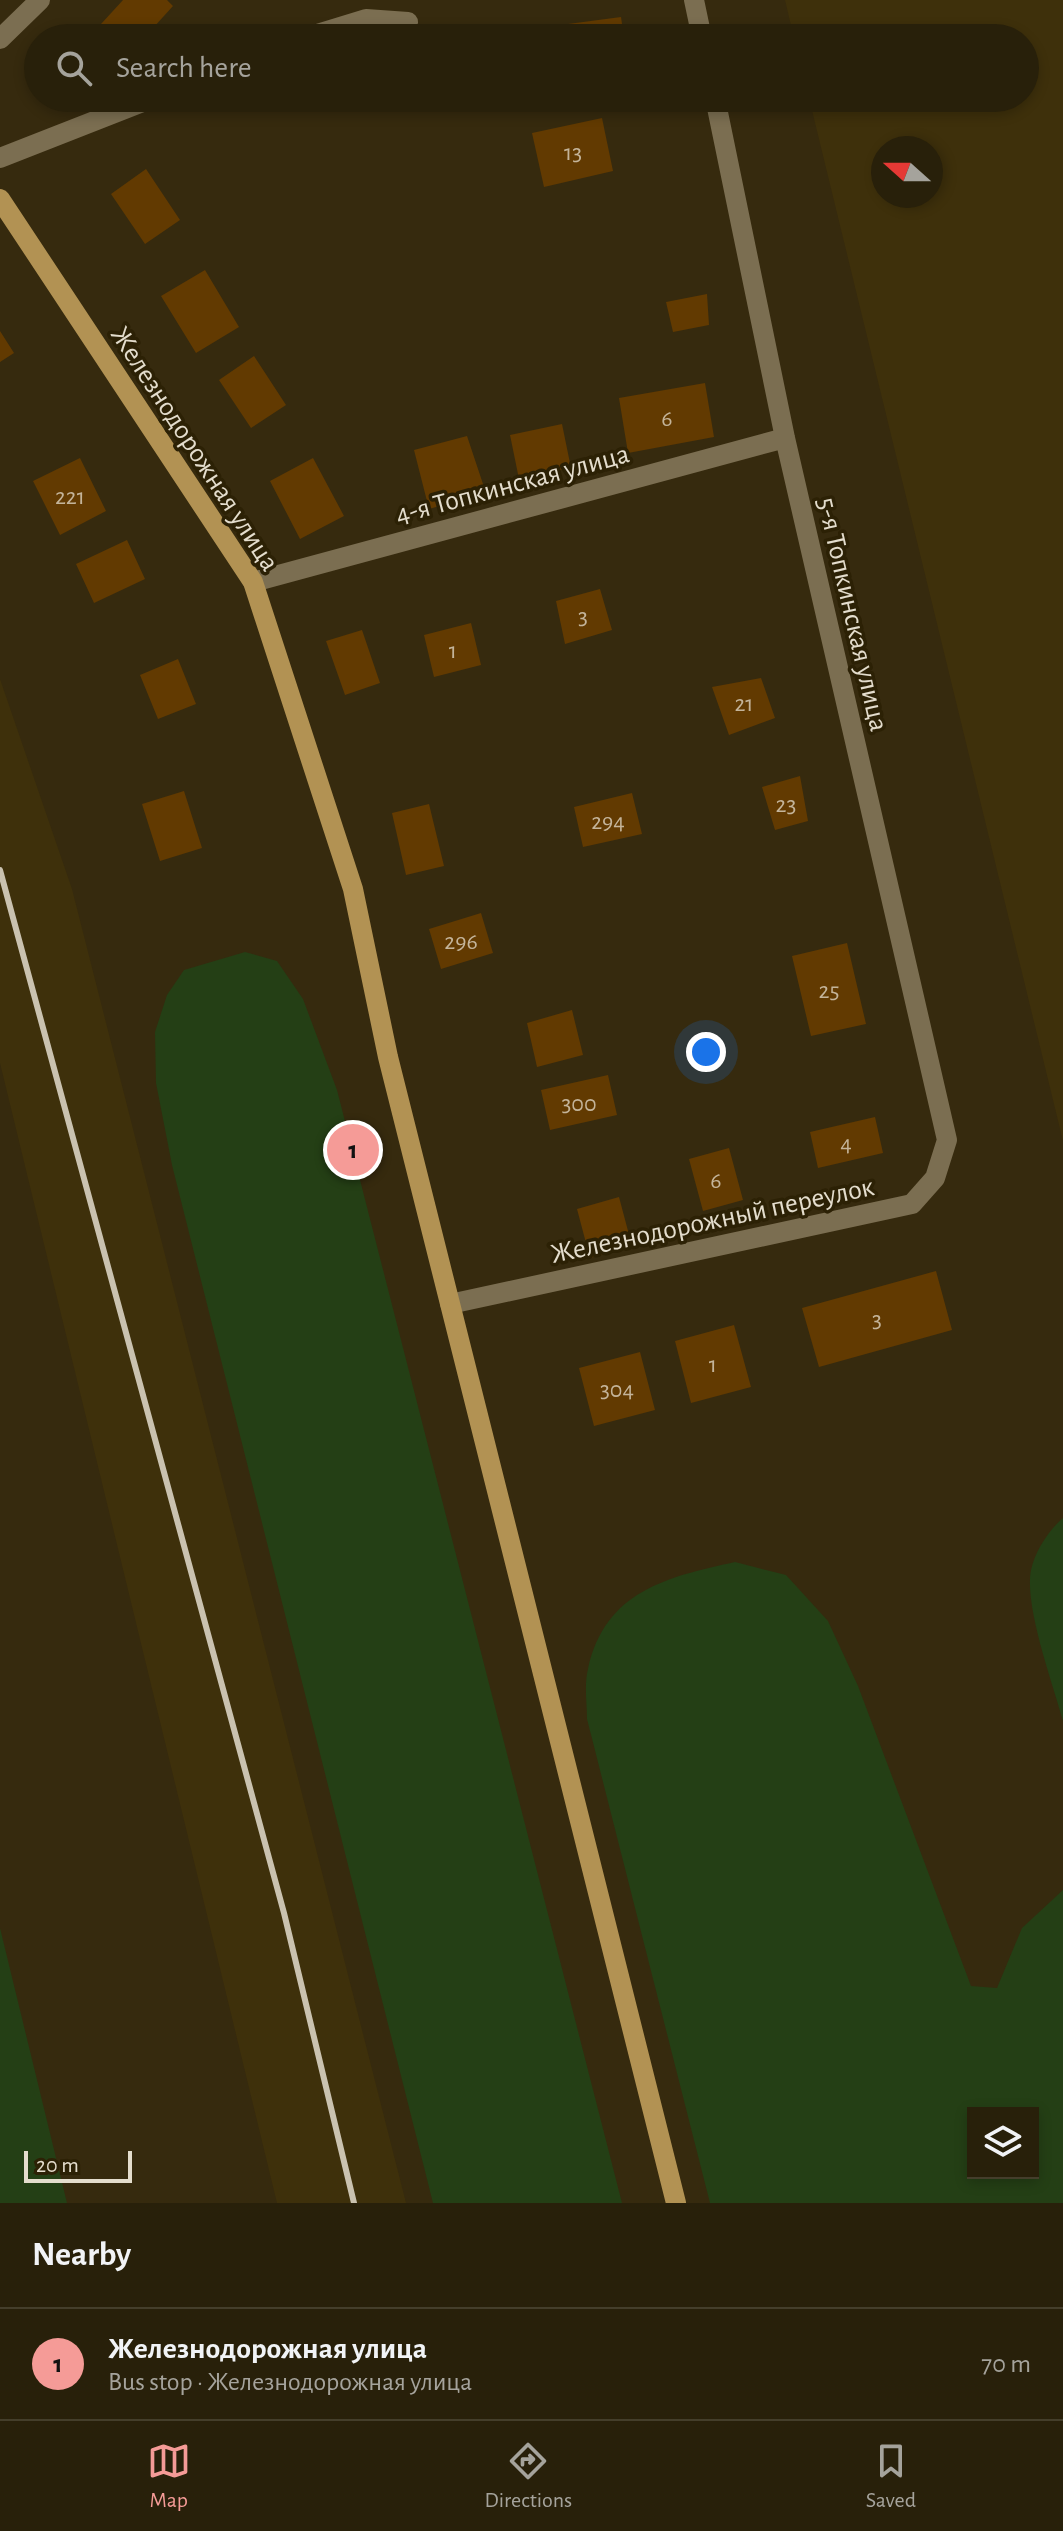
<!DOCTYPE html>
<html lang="en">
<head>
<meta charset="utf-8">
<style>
	body { margin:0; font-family:"Alegreya Sans",sans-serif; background:#342d18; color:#f1f3f6 }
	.controls { position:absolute; right:24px; bottom:24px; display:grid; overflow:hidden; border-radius:0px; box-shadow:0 4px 12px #0003 }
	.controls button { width:72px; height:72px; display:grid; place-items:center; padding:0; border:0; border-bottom:2px solid #443e2b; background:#28200a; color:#f1f3f6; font:40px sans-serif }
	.compass { position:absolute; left:871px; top:136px; width:72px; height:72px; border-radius:50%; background:#28200a; box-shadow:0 4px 12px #0003; rotate:291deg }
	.scale { position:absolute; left:24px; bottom:20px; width:108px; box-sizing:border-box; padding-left:8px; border:4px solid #e4ddcd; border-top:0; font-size:22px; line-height:28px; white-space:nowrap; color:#e4ddcd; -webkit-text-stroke:6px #2c2105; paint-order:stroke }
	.you { position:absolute; left:706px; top:1052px; width:28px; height:28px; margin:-20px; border:6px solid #fff; border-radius:50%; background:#1a73e8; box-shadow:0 0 0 12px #1a73e833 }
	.badge { display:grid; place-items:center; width:52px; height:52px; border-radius:50%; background:#f59b97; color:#111; font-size:26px; font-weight:700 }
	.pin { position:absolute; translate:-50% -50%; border:4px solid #fff; box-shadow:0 2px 8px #0006 }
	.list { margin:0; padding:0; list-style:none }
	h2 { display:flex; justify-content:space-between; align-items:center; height:104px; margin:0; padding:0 32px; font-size:34px }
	h2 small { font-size:26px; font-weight:400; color:#a5a39c }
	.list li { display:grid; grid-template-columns:52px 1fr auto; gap:24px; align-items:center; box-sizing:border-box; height:112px; padding:0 32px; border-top:2px solid #443e2b }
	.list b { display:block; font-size:30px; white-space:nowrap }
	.list p { margin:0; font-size:26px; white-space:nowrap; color:#a5a39c }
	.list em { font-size:26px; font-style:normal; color:#a5a39c }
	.icon { flex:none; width:44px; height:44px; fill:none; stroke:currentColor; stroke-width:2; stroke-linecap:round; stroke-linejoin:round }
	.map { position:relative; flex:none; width:1063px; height:2203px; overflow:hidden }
	.search { position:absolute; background:#28200a; box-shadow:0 4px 12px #0003; left:24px; right:24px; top:24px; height:88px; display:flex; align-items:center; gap:20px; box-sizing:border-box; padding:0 28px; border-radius:44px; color:#a5a39c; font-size:30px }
	.sheet { height:216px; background:#28200a }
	nav { display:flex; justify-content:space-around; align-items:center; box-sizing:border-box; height:112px; border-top:2px solid #443e2b; background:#28200a; font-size:22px; color:#a5a39c }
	nav a { display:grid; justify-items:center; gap:4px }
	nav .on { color:#f59b97 }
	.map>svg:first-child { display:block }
	.built { fill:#3e300b; fill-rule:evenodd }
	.green { fill:#243f15; fill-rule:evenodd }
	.building { fill:#623a01 }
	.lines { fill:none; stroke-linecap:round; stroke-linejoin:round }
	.minor { stroke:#7b6e51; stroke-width:20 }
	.major { stroke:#b29253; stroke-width:20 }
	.rail { stroke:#cac2b0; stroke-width:6 }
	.labels { text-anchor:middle; stroke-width:7; stroke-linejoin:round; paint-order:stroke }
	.number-label { font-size:24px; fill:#c4b49a }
	.street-label { font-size:28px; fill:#e4ddcd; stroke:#2c2105 }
</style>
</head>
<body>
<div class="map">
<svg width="1063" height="2203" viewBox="0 0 1063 2203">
	<rect width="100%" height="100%" fill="#362a0e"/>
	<path class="built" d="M785,0h278v1141l-254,-1043h216v-60h-231zM883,148h48v48h-48z
		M0,679l72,210 334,1314h-129l-277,-1140z"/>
	<path class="green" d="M245,952l32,9 26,38 34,91 285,1113h-189l-261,-1038 -16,-82 -1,-51 12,-37 17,-25z
		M1063,1518v203c-10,-37 -39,-115 -32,-151 4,-19 18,-40 32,-52z
		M735,1562l51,13 42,46 30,65 113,300 26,2 25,-60 41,-38v313h-353l-123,-484c0,-16 -3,-34 1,-50 17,-78 79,-92 147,-107zM1033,2113v60h-60v-60z
		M0,1928l67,275h-67z"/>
	<path class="building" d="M123,0h44l6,6 -29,32h-51l-3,-2z
		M621,17l3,21h-54l-2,-14z
		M602,118l11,53 -69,16 -12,-54z
		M146,169l34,51 -35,24 -34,-50z
		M205,270l34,57 -43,26 -35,-57z
		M707,294l2,31 -36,7 -7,-30z
		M0,331l14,22 -14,9z
		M254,356l32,49 -35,23 -32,-48z
		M705,383l9,54 -86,16 -9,-55z
		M562,424l9,44 -52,11 -9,-44z
		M467,436l19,57 -57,16 -15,-59z
		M80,458l26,53 -46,24 -27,-54z
		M313,458l31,58 -44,23 -30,-58z
		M127,540l18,39 -51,24 -18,-39z
		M600,589l12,41 -47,14 -9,-43z
		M471,623l10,42 -47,12 -10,-42z
		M362,630l18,53 -35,12 -19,-54z
		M178,659l18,45 -38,15 -18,-44z
		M761,678l14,40 -46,17 -17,-48z
		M800,776l8,45 -33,9 -13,-43z
		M184,791l18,57 -42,13 -18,-57z
		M632,793l10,41 -59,13 -9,-40z
		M429,804l15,62 -38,9 -14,-62z
		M481,913l12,40 -52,16 -12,-40z
		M847,943l19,81 -55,12 -19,-80z
		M572,1010l11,45 -46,12 -10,-44z
		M608,1075l9,40 -67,15 -9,-40z
		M875,1117l8,36 -65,15 -8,-36z
		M729,1148l14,52 -40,11 -14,-52z
		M619,1197l13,49 -42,12 -13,-49z
		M936,1271l16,59 -133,37 -17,-59z
		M734,1325l17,62 -60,16 -16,-62z
		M640,1352l15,58 -61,16 -15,-58z"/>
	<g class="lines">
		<path class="minor" d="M694,0l8,38
			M304,38l62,-19 42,3
			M0,39l40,-39
			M0,158l153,-60
			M253,582l532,-144
			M450,1304l462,-100 23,-26 12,-38 -162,-702 -70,-340"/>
		<path class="major" d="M0,199l253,383 100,307 35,168 288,1146"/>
		<path class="rail" d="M0,870l284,1043 70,290"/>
	</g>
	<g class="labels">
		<g class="number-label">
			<text x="573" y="160">13</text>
			<text x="667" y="426">6</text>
			<text x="70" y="504">221</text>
			<text x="583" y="624">3</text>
			<text x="453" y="658">1</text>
			<text x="744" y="711">21</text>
			<text x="786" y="812">23</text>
			<text x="608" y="829">294</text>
			<text x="461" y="949">296</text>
			<text x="829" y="998">25</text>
			<text x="579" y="1111">300</text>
			<text x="846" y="1151">4</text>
			<text x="716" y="1188">6</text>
			<text x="877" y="1327">3</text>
			<text x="713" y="1372">1</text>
			<text x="617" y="1397">304</text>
		</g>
		<g class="street-label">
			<text transform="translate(196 448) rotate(57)" y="10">Железнодорожная улица</text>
			<text transform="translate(512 483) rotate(-15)" y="10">4-я Топкинская улица</text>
			<text transform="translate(854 614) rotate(77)" y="10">5-я Топкинская улица</text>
			<text transform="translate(712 1219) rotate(-12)" y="10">Железнодорожный переулок</text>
		</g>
	</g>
</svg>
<div class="controls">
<button><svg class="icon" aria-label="layers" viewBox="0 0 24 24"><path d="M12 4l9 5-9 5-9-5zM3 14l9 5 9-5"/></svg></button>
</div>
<svg class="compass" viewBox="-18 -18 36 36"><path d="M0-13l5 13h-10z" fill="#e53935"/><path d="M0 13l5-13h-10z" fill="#a5a39c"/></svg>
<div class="scale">20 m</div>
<div class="you"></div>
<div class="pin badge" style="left:353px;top:1150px">1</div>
<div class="search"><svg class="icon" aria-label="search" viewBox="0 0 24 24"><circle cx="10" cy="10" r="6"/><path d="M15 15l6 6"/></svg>Search here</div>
</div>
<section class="sheet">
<h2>Nearby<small></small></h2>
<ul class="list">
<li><span class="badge">1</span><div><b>Железнодорожная улица</b><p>Bus stop · Железнодорожная улица</p></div><em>70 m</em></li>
</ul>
</section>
<nav>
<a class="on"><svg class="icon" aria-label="map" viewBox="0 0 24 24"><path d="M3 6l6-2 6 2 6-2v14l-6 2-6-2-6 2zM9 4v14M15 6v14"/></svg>Map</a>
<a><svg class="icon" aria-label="directions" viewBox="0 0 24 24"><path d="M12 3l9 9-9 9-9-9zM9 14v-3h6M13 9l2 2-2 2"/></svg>Directions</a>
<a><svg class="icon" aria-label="saved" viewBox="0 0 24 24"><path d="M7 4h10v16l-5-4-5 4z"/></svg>Saved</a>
</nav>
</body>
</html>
